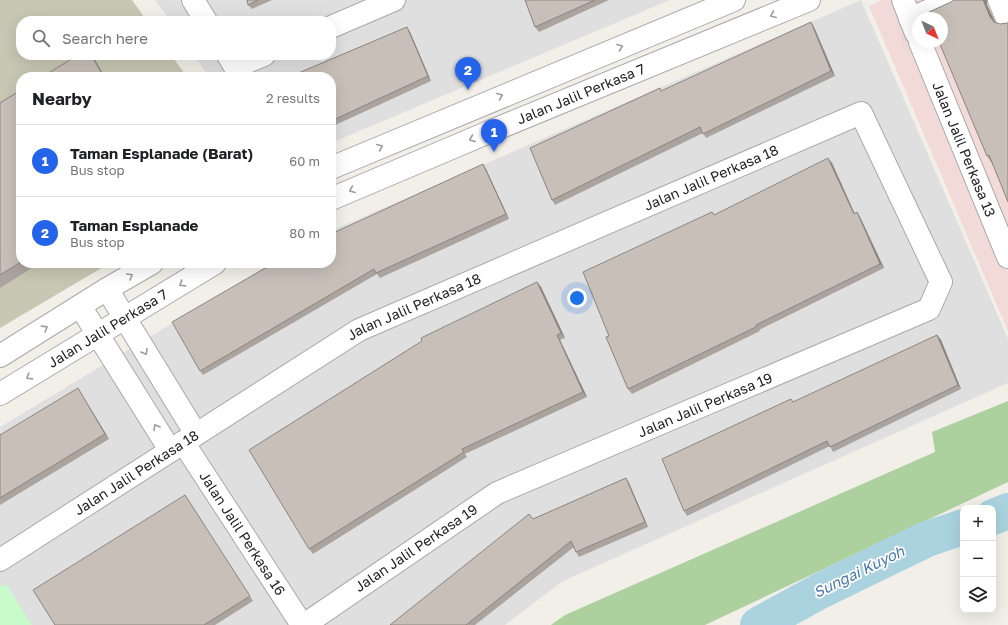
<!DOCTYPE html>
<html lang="en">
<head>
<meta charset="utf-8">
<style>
	body { margin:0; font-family:"Golos Text",sans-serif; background:#f2f2f2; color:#202124 }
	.controls { position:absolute; right:12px; bottom:12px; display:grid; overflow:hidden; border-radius:8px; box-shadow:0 4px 16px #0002 }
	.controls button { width:36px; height:36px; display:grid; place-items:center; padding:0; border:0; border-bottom:1px solid #e0e0e0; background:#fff; color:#202124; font:20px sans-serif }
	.compass { position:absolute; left:912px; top:12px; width:36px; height:36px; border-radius:50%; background:#fff; box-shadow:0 4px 16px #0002; rotate:137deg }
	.you { position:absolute; left:577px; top:298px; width:14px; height:14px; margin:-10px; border:3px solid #fff; border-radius:50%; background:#1a73e8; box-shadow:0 0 0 6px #1a73e833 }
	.badge { display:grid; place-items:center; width:26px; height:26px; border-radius:50%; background:#2563eb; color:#fff; font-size:13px; font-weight:700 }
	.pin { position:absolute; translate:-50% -33px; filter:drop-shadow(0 1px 2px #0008) }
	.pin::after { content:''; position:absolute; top:21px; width:14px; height:12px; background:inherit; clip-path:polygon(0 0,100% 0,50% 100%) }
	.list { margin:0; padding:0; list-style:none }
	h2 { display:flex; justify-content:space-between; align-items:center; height:52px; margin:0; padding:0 16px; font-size:17px }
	h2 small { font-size:13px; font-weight:400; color:#757577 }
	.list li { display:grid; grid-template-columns:26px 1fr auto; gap:12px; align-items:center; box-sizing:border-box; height:72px; padding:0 16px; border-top:1px solid #e0e0e0 }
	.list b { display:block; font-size:15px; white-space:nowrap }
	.list p { margin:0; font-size:13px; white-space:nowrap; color:#757577 }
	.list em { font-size:13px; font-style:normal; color:#757577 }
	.icon { flex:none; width:22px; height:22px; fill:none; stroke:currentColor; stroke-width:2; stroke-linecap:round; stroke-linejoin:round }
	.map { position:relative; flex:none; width:1008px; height:625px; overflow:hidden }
	.search { position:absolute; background:#fff; box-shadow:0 4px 16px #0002; left:16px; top:16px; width:320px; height:44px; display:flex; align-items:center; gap:10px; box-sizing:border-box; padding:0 14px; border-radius:16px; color:#757577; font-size:15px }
	.panel { position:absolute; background:#fff; box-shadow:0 4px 16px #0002; left:16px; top:72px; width:320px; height:196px; border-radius:16px }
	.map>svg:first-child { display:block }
	.residential { fill:#e0dfdf }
	.commercial { fill:#f2dad9; fill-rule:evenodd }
	.construction { fill:#c7c7b4 }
	.forest { fill:#add19e }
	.park { fill:#c8facc }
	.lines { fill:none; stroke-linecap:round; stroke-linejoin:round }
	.river { stroke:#aad3df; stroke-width:36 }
	.minor-casing { stroke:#a9a9a9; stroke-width:24 }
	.minor { stroke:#fff; stroke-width:22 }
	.wall { fill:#aba49e }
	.shaded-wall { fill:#8b8681 }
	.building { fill:#c7bfb8; stroke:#8b8681 }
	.oneway { stroke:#9c9c9c }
	.labels { text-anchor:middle; stroke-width:3.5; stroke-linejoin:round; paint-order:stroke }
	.street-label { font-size:14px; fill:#222; stroke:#fff }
	.water-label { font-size:15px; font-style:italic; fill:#4a7aab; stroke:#fff }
</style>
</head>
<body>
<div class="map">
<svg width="1008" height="625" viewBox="0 0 1008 625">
	<rect width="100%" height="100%" fill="#f2efe9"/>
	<path class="residential" d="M155,0h515l-339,143v-66h-122l-15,-22h137v-34h-161z
		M861,0l147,339v44l-445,198 -58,44h-505v-198l272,-164h59v-32z"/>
	<path class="commercial" d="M882,0h126v331l-139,-325zM918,18h24v24h-24z"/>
	<path class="construction" d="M0,0h132l15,21h-126v34h150l16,22h-166v186h89l-110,65z"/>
	<path class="forest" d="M1008,401v81l-303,143h-154l14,-10 370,-163 -3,-20z"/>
	<path class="park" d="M6,584l26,41h-32v-38z"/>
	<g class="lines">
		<path class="river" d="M993,517l15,-6
			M758,625l62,-34 107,-52 36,-12"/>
		<defs>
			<g id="minor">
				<path d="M193,0l13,21"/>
				<path d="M903,0l13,33"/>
				<path d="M999,0l9,21"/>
				<path d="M910,19l42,-19"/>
				<path d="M331,27l63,-27"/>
				<path id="s1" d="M920,42l88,215"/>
				<path d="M228,55l7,12 29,-12"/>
				<path d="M331,168l403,-168"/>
				<path id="s2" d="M331,199l158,-67 320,-132"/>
				<path d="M107,289l89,145"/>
				<path d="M80,306l90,144"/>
				<path d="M0,356l107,-67 45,-26"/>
				<path id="s3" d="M0,394l215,-131"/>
				<path id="s4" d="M183,442l119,183"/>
				<path id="s5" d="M0,560l359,-230 502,-217 80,169 -12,27 -432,184 -193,132"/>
			</g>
		</defs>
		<use href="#minor" class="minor-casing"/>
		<use href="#minor" class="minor"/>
	</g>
	<path class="wall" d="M247,0h25l-20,9 -4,-4z
		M525,0h84l-70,32 -4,-5z
		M954,0h33v5l8,17 -2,143 -6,-9 -36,-154z
		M811,22l3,5 21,49 -129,62 -3,-5 -148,72 -3,-5 110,-109z
		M410,32l21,49 -100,46v-50z
		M21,90v173h19l-40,25v-185z
		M832,163l23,51 2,-2 3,5 24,51 -125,62 1,1 -128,63 -4,-5 -19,-53 103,-124 2,3z
		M483,164l3,5 23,50 -129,59 -3,-4 -174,101 -3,-4z
		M537,282l4,5 24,51 -5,2 27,57 -122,57 2,3 -154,97 -4,-5z
		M937,335l4,5 20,49 -128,63 -3,-6 -143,70 -3,-5z
		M81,393l28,46 -109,66v-70z
		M626,478l3,5 19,44 -69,30 -3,-5 -2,-5 -99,78h-85l143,-106z
		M185,495l68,106 -38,24h-160z"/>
	<path class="shaded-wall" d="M983,0h4v5l10,21 -7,-9z
		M811,22l3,5 21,49 -4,-5z
		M407,27l3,5 21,49 -3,-5z
		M91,55l3,3 11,19h-1z
		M828,158l4,5 25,56 -3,-5z
		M483,164l3,5 23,50 -3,-5z
		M857,212l3,5 24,51 -4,-4z
		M537,282l4,5 24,51 -4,-5z
		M557,335l3,5 27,57 -4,-5z
		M937,335l4,5 20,49 -3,-4z
		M78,388l3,5 28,46 -4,-5z
		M626,478l3,5 19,44 -3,-5z"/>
	<path class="building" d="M247,0h11l-10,5z
		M525,0h70l-60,27z
		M954,0h29l7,17 4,5 6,2 7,-1h1v179l-19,-47 -2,1 -48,-114h3v-24h-13l-1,-2 1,-4 22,-10z
		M811,22l20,49 -128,63 -3,-7 -148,73 -22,-52 130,-60 1,3z
		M407,27l21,49 -97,45v-44h-42z
		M78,55h13l13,22h-62z
		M21,90v172l-21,13v-172z
		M828,158l26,56 3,-2 23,52 -124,61v2l-128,62 -22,-52 3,-1 -26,-64 129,-60 2,3z
		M483,164l23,50 -130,59 -2,-4 -174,102 -28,-49 102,-59h57v-29z
		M537,282l24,51 -4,2 26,57 -121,57 2,3 -155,97 -60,-99 173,-109 -1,-3z
		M937,335l21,50 -128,62 -3,-6 -143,70 -22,-52 129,-60 2,3z
		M78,388l27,46 -105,64v-63z
		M626,478l19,44 -69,30 -5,-11 -105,84h-76l139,-111 4,5z
		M185,495l65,101 -46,29h-149l-22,-35z"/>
	<defs><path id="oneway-chevron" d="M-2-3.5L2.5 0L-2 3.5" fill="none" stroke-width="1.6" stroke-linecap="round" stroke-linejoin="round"/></defs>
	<g class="oneway">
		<use href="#oneway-chevron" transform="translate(773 15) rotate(158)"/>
		<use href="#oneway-chevron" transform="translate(620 47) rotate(-22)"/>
		<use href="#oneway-chevron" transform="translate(500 96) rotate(-22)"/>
		<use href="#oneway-chevron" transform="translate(472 139) rotate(157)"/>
		<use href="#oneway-chevron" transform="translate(380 147) rotate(-23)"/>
		<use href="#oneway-chevron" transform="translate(352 190) rotate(157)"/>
		<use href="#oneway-chevron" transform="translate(130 276) rotate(-30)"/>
		<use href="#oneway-chevron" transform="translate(182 284) rotate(148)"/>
		<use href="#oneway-chevron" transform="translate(45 328) rotate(-32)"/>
		<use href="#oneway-chevron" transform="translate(145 352) rotate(60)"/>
		<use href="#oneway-chevron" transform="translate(29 377) rotate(148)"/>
		<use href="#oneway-chevron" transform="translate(156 427) rotate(-121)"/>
	</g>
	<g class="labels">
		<g class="street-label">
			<text dy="5" stroke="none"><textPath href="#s2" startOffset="271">Jalan Jalil Perkasa 7</textPath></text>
			<text dy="5" stroke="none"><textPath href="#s1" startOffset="116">Jalan Jalil Perkasa 13</textPath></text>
			<text dy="5" stroke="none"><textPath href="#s5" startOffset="810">Jalan Jalil Perkasa 18</textPath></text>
			<text dy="5" stroke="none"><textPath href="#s5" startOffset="486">Jalan Jalil Perkasa 18</textPath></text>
			<text dy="5" stroke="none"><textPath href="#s3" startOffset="126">Jalan Jalil Perkasa 7</textPath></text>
			<text transform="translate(705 405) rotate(-23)" y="5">Jalan Jalil Perkasa 19</text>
			<text dy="5" stroke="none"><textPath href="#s5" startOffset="162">Jalan Jalil Perkasa 18</textPath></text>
			<text dy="5" stroke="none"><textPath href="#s4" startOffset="109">Jalan Jalil Perkasa 16</textPath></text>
			<text transform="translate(416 548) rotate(-34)" y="5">Jalan Jalil Perkasa 19</text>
		</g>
		<g class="water-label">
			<text transform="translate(859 572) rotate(-26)" y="5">Sungai Kuyoh</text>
		</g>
	</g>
</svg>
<div class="controls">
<button>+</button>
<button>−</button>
<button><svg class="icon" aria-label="layers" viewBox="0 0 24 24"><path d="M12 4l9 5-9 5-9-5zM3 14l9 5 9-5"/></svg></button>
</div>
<svg class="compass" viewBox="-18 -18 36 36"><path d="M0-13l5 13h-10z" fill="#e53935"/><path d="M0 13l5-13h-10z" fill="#757577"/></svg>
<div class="you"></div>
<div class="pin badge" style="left:494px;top:152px">1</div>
<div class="pin badge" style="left:468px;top:90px">2</div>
<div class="search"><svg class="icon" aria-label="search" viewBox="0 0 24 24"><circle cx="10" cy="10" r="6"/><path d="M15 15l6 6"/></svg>Search here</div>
<section class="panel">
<h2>Nearby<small>2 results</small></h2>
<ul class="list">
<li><span class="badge">1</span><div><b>Taman Esplanade (Barat)</b><p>Bus stop</p></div><em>60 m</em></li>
<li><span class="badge">2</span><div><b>Taman Esplanade</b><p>Bus stop</p></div><em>80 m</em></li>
</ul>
</section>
</div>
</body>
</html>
